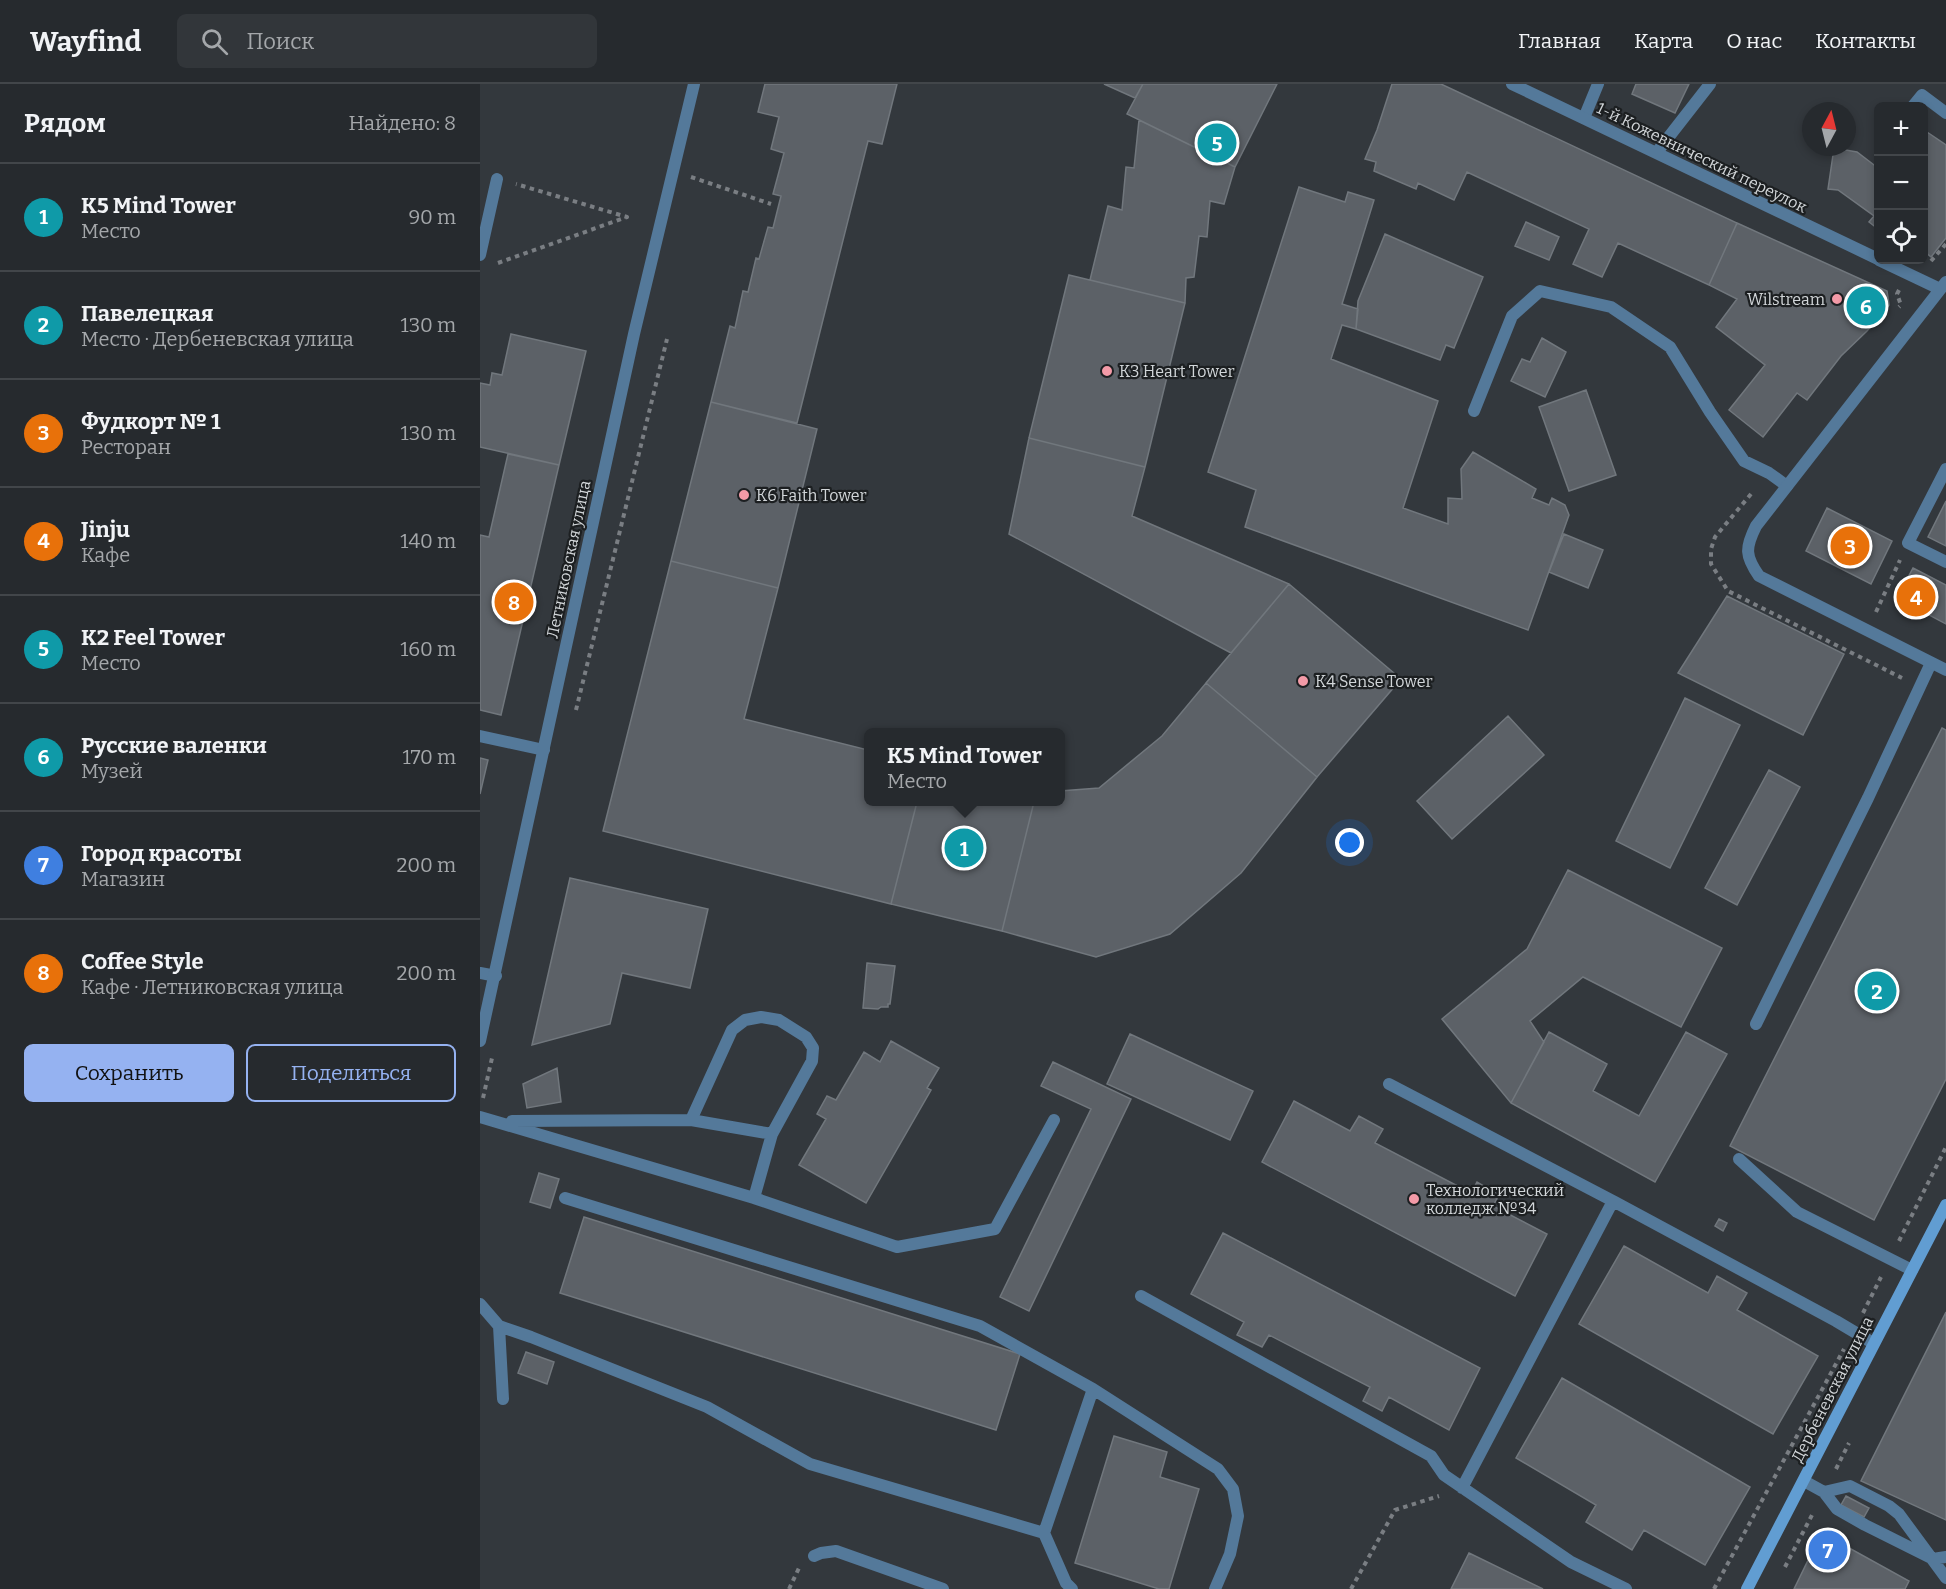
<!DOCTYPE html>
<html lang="ru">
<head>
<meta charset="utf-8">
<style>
	body { margin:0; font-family:Bitter,serif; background:#32363a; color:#f1f3f6 }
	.controls { position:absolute; right:18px; top:18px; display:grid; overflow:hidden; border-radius:9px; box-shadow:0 3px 9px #0003 }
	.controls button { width:54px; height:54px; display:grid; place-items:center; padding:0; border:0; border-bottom:2px solid #42464a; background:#262a2e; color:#f1f3f6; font:30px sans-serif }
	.compass { position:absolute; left:1322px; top:18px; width:54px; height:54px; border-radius:50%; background:#262a2e; box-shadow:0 3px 9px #0003; rotate:7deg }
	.you { position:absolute; left:870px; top:759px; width:21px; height:21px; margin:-15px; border:4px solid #fff; border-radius:50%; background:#1a73e8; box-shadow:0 0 0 9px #1a73e833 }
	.badge { display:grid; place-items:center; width:39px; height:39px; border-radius:50%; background:#95b2f1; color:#fff; font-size:20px; font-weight:700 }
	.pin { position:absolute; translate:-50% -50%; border:3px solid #fff; box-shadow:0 2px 6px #0006 }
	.popup { position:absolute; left:384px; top:644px; width:201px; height:78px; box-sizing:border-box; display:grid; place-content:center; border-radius:9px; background:#262a2e; filter:drop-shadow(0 2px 4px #0005); font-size:20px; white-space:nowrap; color:#a4a7aa }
	.popup b { font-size:22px; color:#f1f3f6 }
	.popup::after { content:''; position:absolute; left:50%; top:100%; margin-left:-12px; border:12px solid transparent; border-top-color:#262a2e }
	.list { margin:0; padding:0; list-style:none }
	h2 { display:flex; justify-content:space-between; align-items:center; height:78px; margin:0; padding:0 24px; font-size:26px }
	h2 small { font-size:20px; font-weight:400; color:#a4a7aa }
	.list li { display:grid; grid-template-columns:39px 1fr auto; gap:18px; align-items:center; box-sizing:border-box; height:108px; padding:0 24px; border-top:2px solid #42464a }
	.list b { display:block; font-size:22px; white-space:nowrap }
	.list p { margin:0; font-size:20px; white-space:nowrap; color:#a4a7aa }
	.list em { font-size:20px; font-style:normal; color:#a4a7aa }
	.actions { display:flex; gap:12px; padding:18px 24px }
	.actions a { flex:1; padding:14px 0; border:2px solid #95b2f1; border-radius:9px; text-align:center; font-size:21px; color:#95b2f1 }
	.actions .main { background:#95b2f1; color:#111 }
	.icon { flex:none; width:33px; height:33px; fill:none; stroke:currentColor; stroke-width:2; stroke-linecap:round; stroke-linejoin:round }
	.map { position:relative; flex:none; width:1466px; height:1505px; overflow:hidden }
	header { display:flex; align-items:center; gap:36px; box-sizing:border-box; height:84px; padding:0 30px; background:#262a2e; border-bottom:2px solid #42464a }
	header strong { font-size:28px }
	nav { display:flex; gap:33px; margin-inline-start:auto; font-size:21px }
	.search { width:420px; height:54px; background:#32363a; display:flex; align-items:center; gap:15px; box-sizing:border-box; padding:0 21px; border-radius:9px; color:#a4a7aa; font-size:22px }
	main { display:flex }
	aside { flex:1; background:#262a2e }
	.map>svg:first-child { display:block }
	.building { fill:#5c6167; stroke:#71777d; stroke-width:1.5 }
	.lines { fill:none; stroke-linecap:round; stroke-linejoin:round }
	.path { stroke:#7a7e83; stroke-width:4; stroke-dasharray:4.5 4.5; stroke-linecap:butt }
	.lane { stroke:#54799a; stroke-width:12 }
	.street { stroke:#54799a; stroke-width:12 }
	.secondary { stroke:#619dd2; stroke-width:12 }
	.poi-dot { fill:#f39aa7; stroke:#1c1f21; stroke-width:2 }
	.labels { text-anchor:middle; stroke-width:4.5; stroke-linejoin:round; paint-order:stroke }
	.street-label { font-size:16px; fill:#d2d6d9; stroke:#1c1f21 }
	.poi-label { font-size:16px; fill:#d2d6d9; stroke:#1c1f21; text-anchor:start }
</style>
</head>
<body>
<header>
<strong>Wayfind</strong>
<div class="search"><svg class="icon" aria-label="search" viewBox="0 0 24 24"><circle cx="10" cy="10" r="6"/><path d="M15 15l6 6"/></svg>Поиск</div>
<nav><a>Главная</a><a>Карта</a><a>О нас</a><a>Контакты</a></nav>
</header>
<main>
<aside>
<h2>Рядом<small>Найдено: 8</small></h2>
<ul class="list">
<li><span class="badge" style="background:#0f9aa8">1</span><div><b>К5 Mind Tower</b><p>Место</p></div><em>90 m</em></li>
<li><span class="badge" style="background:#0f9aa8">2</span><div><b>Павелецкая</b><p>Место · Дербеневская улица</p></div><em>130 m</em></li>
<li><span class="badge" style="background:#e8710a">3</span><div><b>Фудкорт № 1</b><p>Ресторан</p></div><em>130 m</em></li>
<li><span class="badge" style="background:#e8710a">4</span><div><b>Jinju</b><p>Кафе</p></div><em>140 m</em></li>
<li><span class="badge" style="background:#0f9aa8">5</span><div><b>К2 Feel Tower</b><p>Место</p></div><em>160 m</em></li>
<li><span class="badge" style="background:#0f9aa8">6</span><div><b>Русские валенки</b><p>Музей</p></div><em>170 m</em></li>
<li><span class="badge" style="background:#3f7fe0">7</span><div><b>Город красоты</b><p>Магазин</p></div><em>200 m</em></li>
<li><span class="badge" style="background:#e8710a">8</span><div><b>Coffee Style</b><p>Кафе · Летниковская улица</p></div><em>200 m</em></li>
</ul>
<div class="actions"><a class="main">Сохранить</a><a>Поделиться</a></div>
</aside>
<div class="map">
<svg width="1466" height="1505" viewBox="0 0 1466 1505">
	<rect width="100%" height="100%" fill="#33383d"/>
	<path class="building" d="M285,0h132l-15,60 -14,-3 -71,282 -86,-21 19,-76 5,2 8,-37 5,1 8,-34 3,1 9,-32 5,1 8,-32 -8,-2 11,-41 -13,-4 8,-32 -21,-5z
		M624,0h39l-8,14z
		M663,0h134l-42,83 -108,-53z
		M912,0h49l296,139 -28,62 -91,-42 -16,34 -29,-13 16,-35 -122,-57 -13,28 -36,-17 -2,6 -42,-18 2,-9 -11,-3 12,-29z
		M1156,0h53l-14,29 -43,-19z
		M659,36l96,47 -11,37 -14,-3 -3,36 -8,-1 -5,41 -8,1 -1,25 -95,-23 18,-74 14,4 4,-43 8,1z
		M1447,48l19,13v93l-15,19 -7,-6v-114z
		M1354,64l23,4 21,16v61l-9,-7 5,-6 -36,-26 -10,-1z
		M819,103l46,15 3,-10 26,8 -32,104 16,5 -2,20 -14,-4 -11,34 107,42 -35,107 45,16v-26l14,1 -1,-30 12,-17 63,37 -4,9 17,7 3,-7 13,7 4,10 -41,115 -283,-103 11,-37 -48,-18z
		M1046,138l33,15 -10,23 -34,-14z
		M1257,139l150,68 2,14 -22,26 -26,25 -34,44 -10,-7 -34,44 -34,-27 36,-45 -49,-38 21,-28 -28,-14z
		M905,150l98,43 -29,71 -8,-3 -6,15 -84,-31 2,-28z
		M589,191l116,28 -40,164 -116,-29z
		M31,250l75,17 -27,114 -79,-18v-64l10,2 2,-12 10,2z
		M1062,254l24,14 -21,45 -34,-16 11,-22 8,3z
		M1106,306l30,85 -47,16 -30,-84z
		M231,318l106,27 -39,159 -107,-27z
		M549,354l116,29 -13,49 157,68 -58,69 -222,-119z
		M28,370l51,11 -58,250 -21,-5v-175l9,2z
		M1466,417v45l-18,-9z
		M1347,424l65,33 -21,43 -65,-33z
		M1084,450l39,16 -15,38 -39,-16z
		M191,477l107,27 -34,131 124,31v52h49l-26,102 -288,-73z
		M1433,484l33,17v39l-49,-26z
		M809,500l112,95 -84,98 -111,-94z
		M1247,512l117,58 -41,81 -125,-62z
		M726,599l111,94 -76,96 -71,61 -74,23 -94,-26 32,-129h26v-11l39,-3 63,-52z
		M1205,614l55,27 -70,143 -54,-27z
		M1028,632l36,39 -92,84 -35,-38z
		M1462,644l4,2v349l-72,141 -144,-74z
		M0,674l8,2 -8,34z
		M1289,686l31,17 -63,118 -32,-17z
		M437,718h117l-32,129 -111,-27z
		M1088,786l154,78 -41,79 -98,-50 -53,44 14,21 -33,61 -69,-84 85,-70z
		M90,794l138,31 -18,79 -68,-15 -12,51 -78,21z
		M387,879l28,3 -5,38h-2v3h-7l-3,2 -15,-1z
		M1069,948l58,32 -14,27 46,25 47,-84 41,22 -72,128 -144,-79z
		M650,950l123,57 -23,49 -123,-56z
		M411,957l48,27 -12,20 4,2 -65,113 -67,-38 27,-46 -9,-5 10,-18 9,4 28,-48 16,10z
		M573,978l78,37 -102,212 -29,-14 91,-188 -50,-23z
		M77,984l4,34 -34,6 -4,-24z
		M814,1017l56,30 9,-15 24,13 -8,14 96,50 6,-11 22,13 -6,11 54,28 -32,62 -253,-134z
		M59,1089l20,6 -9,29 -20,-6z
		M104,1133l436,137 -24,76 -436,-137z
		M1239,1135l8,4 -4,8 -8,-5z
		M743,1149l257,135 -31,62 -60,-33 -7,14 -19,-10 7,-14 -101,-52 -7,12 -25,-12 7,-13 -53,-28z
		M1144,1162l84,47 9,-17 30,17 -10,17 81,46 -45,78 -194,-110z
		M1466,1228v208l-85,-39z
		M46,1268l28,10 -7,22 -29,-11z
		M1082,1294l188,109 -45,78 -61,-35 -12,20 -46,-28 10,-17 -80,-47z
		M634,1352l53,16 -7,25 39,12 -30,100h-10l-84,-26z
		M1366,1412l23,12 -5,9 -23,-12z
		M1342,1449l87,48 -4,8h-111l20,-41 -3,-1 4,-9 3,2z
		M989,1469l74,36h-92z"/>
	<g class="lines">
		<path class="path" d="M211,93l80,27
			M1451,177l15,-17
			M18,179l129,-46 -111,-33
			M1419,206l-2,4 4,11 -2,2
			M1271,410l-36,43 -4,12v15l17,27 174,87
			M1396,528l24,-52
			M96,626l91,-371
			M3,1014l9,-40
			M1419,1157l47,-94
			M1383,1229l18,-36
			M1356,1385l13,-26
			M1305,1483l28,-54
			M309,1505l10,-21
			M871,1505l44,-79 44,-14
			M1234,1505l130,-240"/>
		<path class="lane" d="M1433,22l9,-11 24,18
			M1104,34l14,-34
			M1177,68l53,-68
			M0,171l17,-76
			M994,327l38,-95 28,-25 71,16 59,40 40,65 34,49 25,12 18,13
			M1466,385l-38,74 38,19
			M0,652l64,14
			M0,889l16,3
			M1276,940l112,-226 63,-135
			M909,1000l224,117 -151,287
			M0,1033l274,81
			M32,1037l179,-1
			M292,1050l-81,-14 41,-90 13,-10 16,-3 18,3 27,17 7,11 -1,13 -40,73 -18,64 143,49 98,-18 59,-109
			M1259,1075l58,53 115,58
			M85,1114l415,128 113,63 125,80 15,20 5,27 -8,38 -15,35
			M1133,1117l223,120 37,22
			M661,1212l290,160 13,19 127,87 55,27
			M0,1220l19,22 4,73
			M19,1242l32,11 176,70 103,57 234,69 22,50 6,6
			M1324,1397l20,11 13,17 28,16 68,34 13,-2
			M1344,1408l26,-6 39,20 10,8 47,64
			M564,1449l49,-144
			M334,1472l7,-3 15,-2 107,38"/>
		<path class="street" d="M1032,0l366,175
			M1399,176l61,29
			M1466,198l-190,244c-11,22 -11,30 3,50l187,94
			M0,957l154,-707 60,-250"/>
		<path class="secondary" d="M1267,1505l199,-384"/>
	</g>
	<g class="poi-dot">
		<circle cx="1357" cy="215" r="6"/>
		<circle cx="627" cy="287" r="6"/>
		<circle cx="264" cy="411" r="6"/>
		<circle cx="823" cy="597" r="6"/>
		<circle cx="934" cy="1115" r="6"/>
	</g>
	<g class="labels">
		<g class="street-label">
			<text transform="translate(1222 73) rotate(26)" y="6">1-й Кожевнический переулок</text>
			<text transform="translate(88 475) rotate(-78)" y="6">Летниковская улица</text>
			<text transform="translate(1352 1305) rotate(-63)" y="6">Дербеневская улица</text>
		</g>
		<g class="poi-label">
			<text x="1345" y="221" text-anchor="end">Wilstream</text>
			<text x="639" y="293">К3 Heart Tower</text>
			<text x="276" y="417">К6 Faith Tower</text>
			<text x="835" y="603">К4 Sense Tower</text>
			<text x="946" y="1112">Технологический<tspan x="946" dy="18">колледж №34</tspan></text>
		</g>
	</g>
</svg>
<div class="controls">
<button>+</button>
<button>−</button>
<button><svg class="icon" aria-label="locate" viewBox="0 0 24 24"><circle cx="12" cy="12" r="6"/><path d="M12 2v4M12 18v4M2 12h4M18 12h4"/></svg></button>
</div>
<svg class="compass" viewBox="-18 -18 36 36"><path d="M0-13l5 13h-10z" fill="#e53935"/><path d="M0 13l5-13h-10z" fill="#a4a7aa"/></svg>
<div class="you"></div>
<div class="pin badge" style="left:484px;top:764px;background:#0f9aa8">1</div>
<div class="popup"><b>К5 Mind Tower</b>Место</div>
<div class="pin badge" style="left:1397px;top:907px;background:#0f9aa8">2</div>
<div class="pin badge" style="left:1370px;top:462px;background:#e8710a">3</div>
<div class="pin badge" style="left:1436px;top:513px;background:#e8710a">4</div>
<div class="pin badge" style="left:737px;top:59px;background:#0f9aa8">5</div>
<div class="pin badge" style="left:1386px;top:222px;background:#0f9aa8">6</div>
<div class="pin badge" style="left:1348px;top:1466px;background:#3f7fe0">7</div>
<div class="pin badge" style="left:34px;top:518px;background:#e8710a">8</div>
</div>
</main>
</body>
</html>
